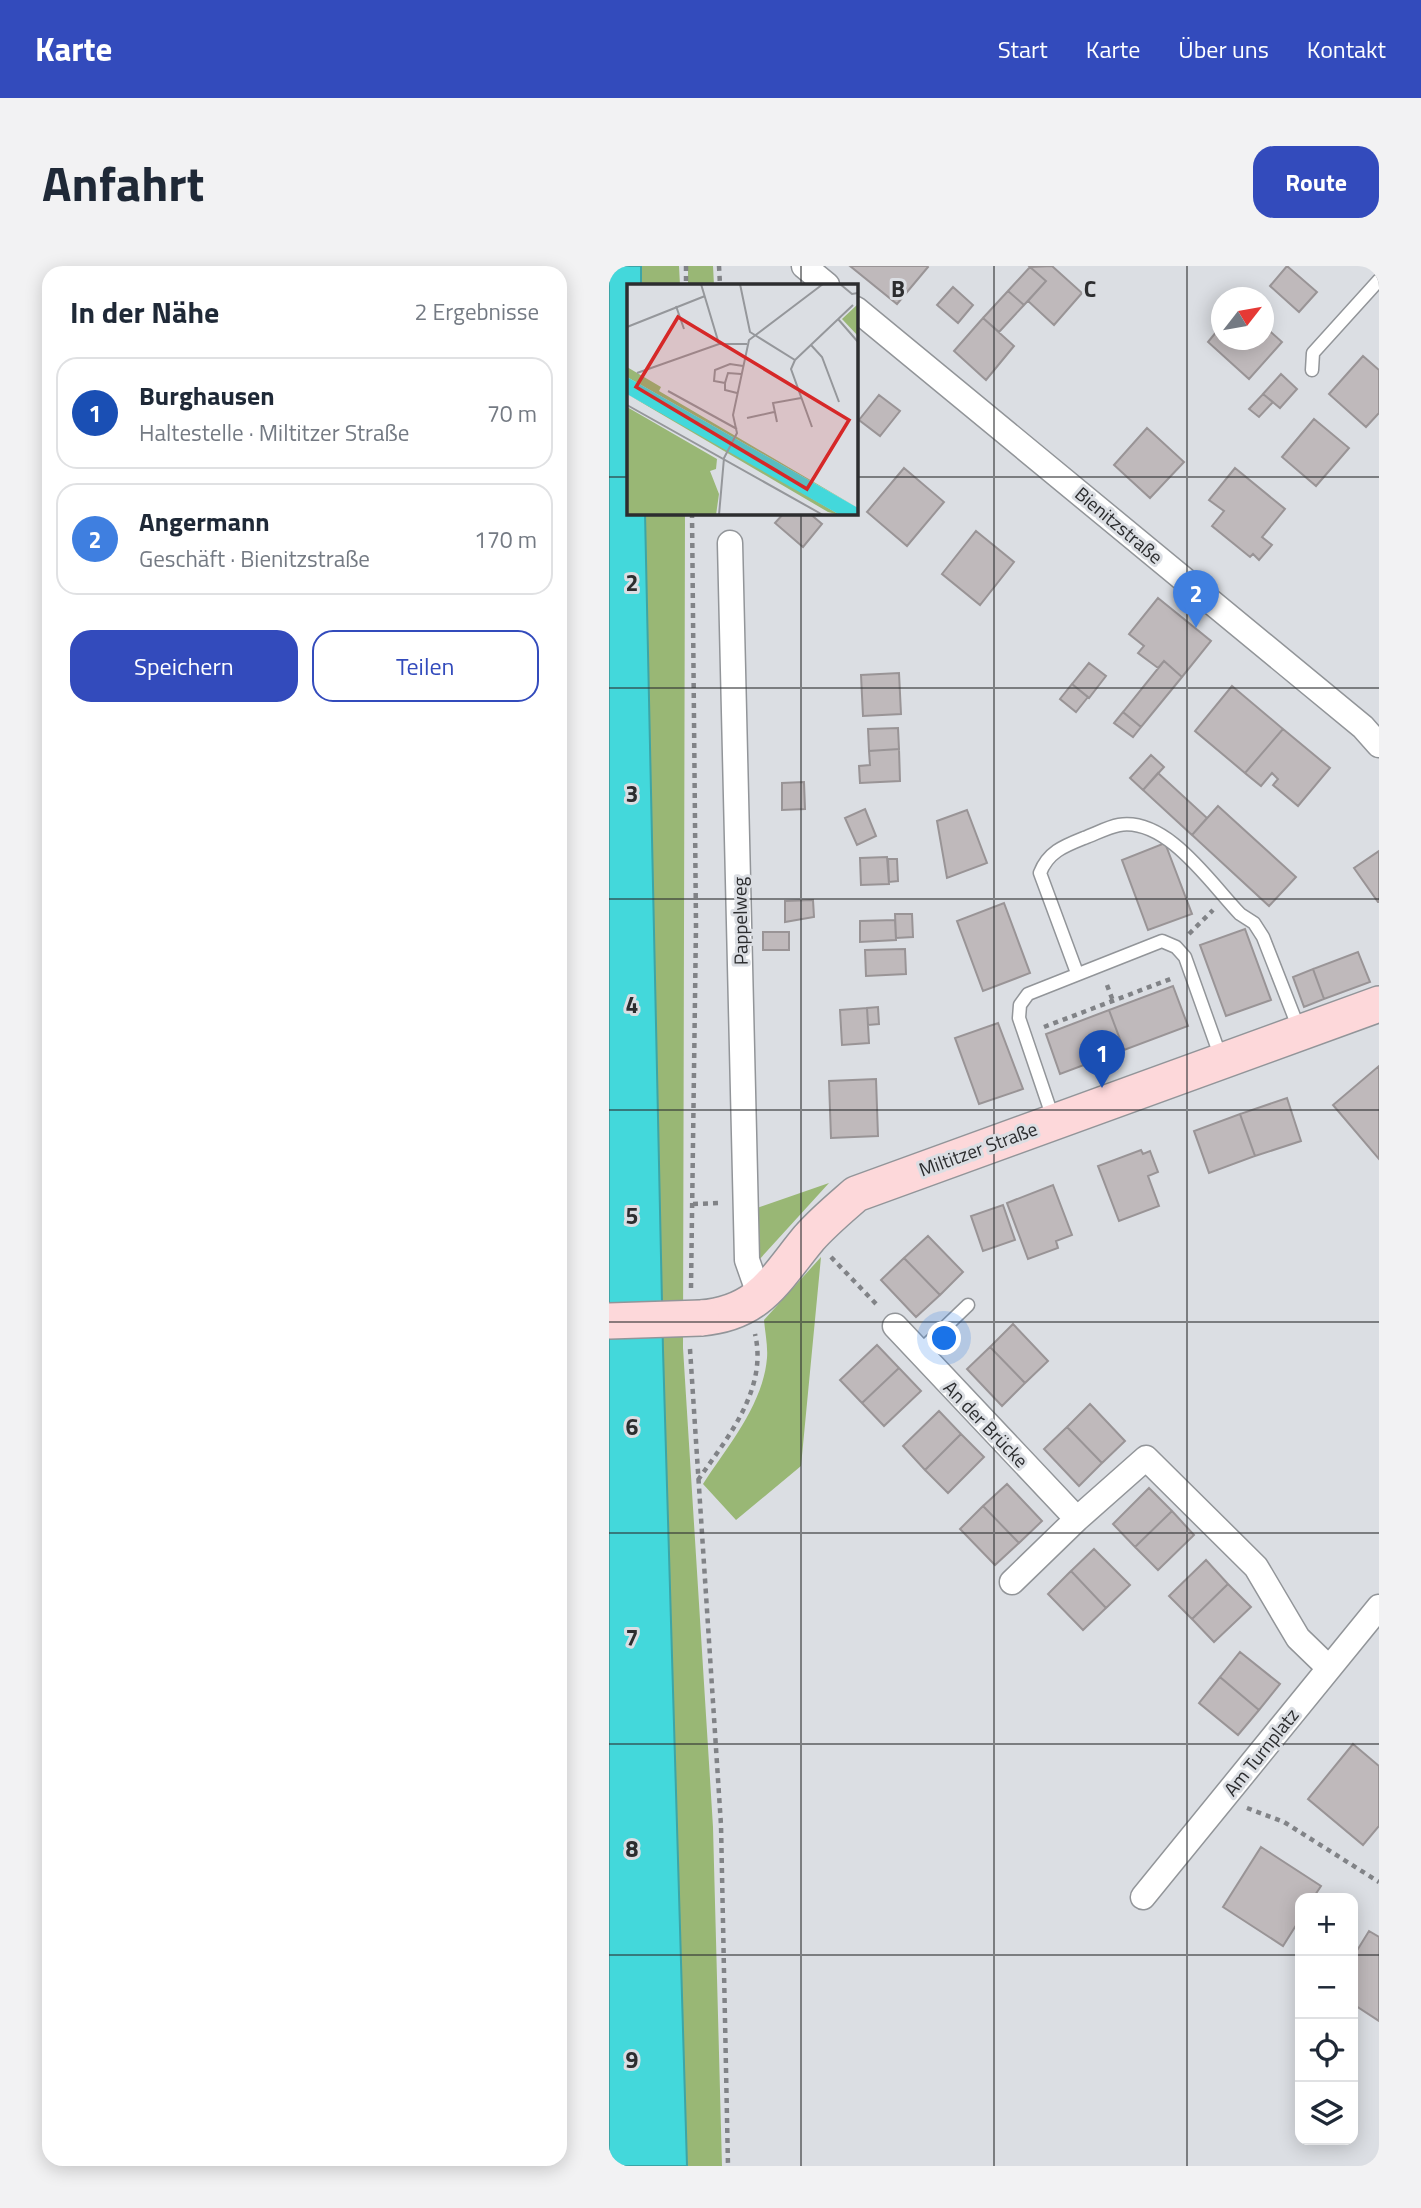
<!DOCTYPE html>
<html lang="de">
<head>
<meta charset="utf-8">
<style>
	body { margin:0; font-family:"Titillium Web",sans-serif; background:#f2f2f3; color:#1f2937 }
	.controls { position:absolute; right:21px; bottom:21px; display:grid; overflow:hidden; border-radius:14px; box-shadow:0 4px 18px #0003 }
	.controls button { width:63px; height:63px; display:grid; place-items:center; padding:0; border:0; border-bottom:2px solid #e0e1e3; background:#fff; color:#1f2937; font:35px sans-serif }
	.compass { position:absolute; left:602px; top:21px; width:63px; height:63px; border-radius:50%; background:#fff; box-shadow:0 4px 18px #0003; rotate:59deg }
	.you { position:absolute; left:336px; top:1073px; width:24px; height:24px; margin:-18px; border:5px solid #fff; border-radius:50%; background:#1a73e8; box-shadow:0 0 0 10px #1a73e833 }
	.badge { display:grid; place-items:center; width:46px; height:46px; border-radius:50%; background:#334bbc; color:#fff; font-size:23px; font-weight:700 }
	.pin { position:absolute; translate:-50% -58px; filter:drop-shadow(0 2px 4px #0008) }
	.pin::after { content:''; position:absolute; top:37px; width:24px; height:21px; background:inherit; clip-path:polygon(0 0,100% 0,50% 100%) }
	.list { margin:0; padding:0; list-style:none }
	h2 { display:flex; justify-content:space-between; align-items:center; height:91px; margin:0; padding:0 28px; font-size:30px }
	h2 small { font-size:23px; font-weight:400; color:#747a83 }
	.list li { display:grid; grid-template-columns:46px 1fr auto; gap:21px; align-items:center; box-sizing:border-box; height:112px; margin:0 14px 14px; padding:0 14px; border:2px solid #e0e1e3; border-radius:21px }
	.list b { display:block; font-size:26px; white-space:nowrap }
	.list p { margin:0; font-size:23px; white-space:nowrap; color:#747a83 }
	.list em { font-size:23px; font-style:normal; color:#747a83 }
	.actions { display:flex; gap:14px; padding:21px 28px }
	.actions a { flex:1; padding:16px 0; border:2px solid #334bbc; border-radius:21px; text-align:center; font-size:24px; color:#334bbc }
	.actions .main { background:#334bbc; color:#fff }
	.icon { flex:none; width:38px; height:38px; fill:none; stroke:currentColor; stroke-width:2; stroke-linecap:round; stroke-linejoin:round }
	.map { position:relative; flex:none; width:770px; height:1900px; overflow:hidden; border-radius:21px }
	header { display:flex; align-items:center; gap:42px; box-sizing:border-box; height:98px; padding:0 35px; background:#334bbc; color:#fff }
	header strong { font-size:33px }
	nav { display:flex; gap:38px; margin-inline-start:auto; font-size:24px }
	.intro { display:flex; align-items:center; justify-content:space-between; box-sizing:border-box; height:168px; padding:0 42px }
	h1 { margin:0; font-size:49px }
	.button { padding:18px 32px; border-radius:21px; background:#334bbc; color:#fff; font-size:24px; font-weight:700 }
	main { display:flex; gap:42px; padding:0 42px }
	aside { flex:1; background:#fff; border-radius:21px; box-shadow:0 4px 18px #0003 }
	.map>svg:first-child { display:block }
	.green { fill:#99b775 }
	.water { fill:#43d8db; stroke:#3ca5a7; stroke-width:2 }
	.building { fill:#bfb9bb; stroke:#999496; stroke-width:2 }
	.lines { fill:none; stroke-linecap:round; stroke-linejoin:round }
	.lane-casing { stroke:#929599; stroke-width:15 }
	.street-casing { stroke:#929599; stroke-width:27 }
	.secondary-casing { stroke:#929599; stroke-width:38 }
	.path { stroke:#818387; stroke-width:4.5; stroke-dasharray:5 5; stroke-linecap:butt }
	.lane { stroke:#fff; stroke-width:12 }
	.street { stroke:#fff; stroke-width:24 }
	.secondary { stroke:#fdd8da; stroke-width:35 }
	.secondary-bridge-casing { stroke:#929599; stroke-width:38; stroke-linecap:butt }
	.secondary-bridge { stroke:#fdd8da; stroke-width:35 }
	.grid { fill:none; stroke:#2c2d2f; stroke-width:2; stroke-opacity:0.55 }
	.labels { text-anchor:middle; stroke-width:6; stroke-linejoin:round; paint-order:stroke }
	.street-label { font-size:19px; fill:#2c2d2f; stroke:#dbdee3 }
	.inset-road { fill:none; stroke:#95979b; stroke-width:2 }
	.view { fill:#d62828; fill-opacity:0.15; stroke:#d62828; stroke-width:3.5 }
	.inset-edge { fill:none; stroke:#2c2d2f; stroke-width:3.5 }
	.grid-label { font-size:23px; text-anchor:middle; font-weight:bold; fill:#2c2d2f; stroke:#dbdee3; stroke-width:6; stroke-linejoin:round; paint-order:stroke }
</style>
</head>
<body>
<header>
<strong>Karte</strong>
<nav><a>Start</a><a>Karte</a><a>Über uns</a><a>Kontakt</a></nav>
</header>
<div class="intro"><h1>Anfahrt</h1><a class="button">Route</a></div>
<main>
<aside>
<h2>In der Nähe<small>2 Ergebnisse</small></h2>
<ul class="list">
<li><span class="badge" style="background:#1a4fb4">1</span><div><b>Burghausen</b><p>Haltestelle · Miltitzer Straße</p></div><em>70 m</em></li>
<li><span class="badge" style="background:#3f7fe0">2</span><div><b>Angermann</b><p>Geschäft · Bienitzstraße</p></div><em>170 m</em></li>
</ul>
<div class="actions"><a class="main">Speichern</a><a>Teilen</a></div>
</aside>
<div class="map">
<svg width="770" height="1900" viewBox="0 0 770 1900">
	<rect width="100%" height="100%" fill="#dbdee3"/>
	<path class="green" d="M32,0h38l1,19h-39z
		M79,0h25l1,19h-26z
		M36,247h40l-2,835 30,479 9,339h-35l-24,-816z
		M220,917l-71,78 -1,-53z
		M212,991l-20,209 -65,54 -33,-36c25,-38 60,-79 64,-126 1,-12 -2,-26 -3,-38z"/>
	<path class="water" d="M0,0h32v19h-13v228h17l18,837 24,816h-78z"/>
	<path class="building" d="M241,0h77l1,1 -31,37z
		M443,0l30,27 -28,32 -26,-24 18,-20 -16,-14z
		M678,0l30,26 -18,20 -29,-26z
		M421,1l16,14 -22,24 -16,-14z
		M344,21l20,18 -15,18 -21,-18z
		M399,25l16,14 -25,27 -16,-14z
		M374,52l31,28 -28,34 -32,-29z
		M654,59l19,17 -33,37 -41,-37 13,-16v14h42z
		M754,90l16,14v43l-13,14 -37,-33z
		M672,108l16,15 -17,19 -17,-14z
		M654,128l10,8 -14,15 -10,-8z
		M270,129l21,16 -20,25 -21,-16z
		M705,153l35,29 -33,38 -34,-29z
		M538,162l37,34 -34,36 -36,-33z
		M295,202l40,34 -37,44 -40,-34z
		M626,202l50,41 -23,28 10,8 -13,15 -6,-6 -3,3 -38,-31 12,-15 -15,-11z
		M175,247h25l13,11 -19,23 -28,-24z
		M367,265l38,31 -34,43 -38,-31z
		M549,332l53,43 -29,36 -18,-16 -6,7 -20,-15 6,-7 -15,-12z
		M555,395l18,16 -41,50 -18,-15z
		M480,397l17,13 -17,22 -17,-14z
		M290,407l2,41 -38,2 -2,-41z
		M463,418l16,13 -12,15 -16,-13z
		M623,420l51,43 -38,44 -50,-42z
		M514,446l18,15 -8,10 -19,-14z
		M289,462l1,21 -30,2 -1,-22z
		M674,463l47,39 -32,38 -25,-21 5,-6 -6,-6 -11,13 -16,-13z
		M290,483l1,32 -40,2 -1,-17 11,-1 -1,-14z
		M542,489l13,12 -21,23 -13,-12z
		M549,507l49,45 -15,17 -49,-45z
		M195,516l1,27 -23,1v-27z
		M609,540l78,71 -27,29 -77,-71z
		M256,543l11,27 -19,9 -12,-27z
		M358,544l20,53 -40,15 -10,-57z
		M556,577l27,71 -44,16 -26,-70z
		M770,585v51h-1l-24,-34z
		M278,591l2,27 -28,1 -1,-27z
		M279,593h9l1,22 -9,1z
		M204,634l1,17 -29,5v-21z
		M395,637l26,70 -47,18 -26,-70z
		M286,648h17l1,23 -17,1z
		M286,654l1,20 -36,2v-21z
		M636,663l26,71 -45,16 -26,-71z
		M154,666h26v18h-26z
		M296,683l1,25 -40,2 -1,-26z
		M749,686l12,30 -46,17 -11,-30z
		M704,703l11,30 -20,8 -11,-30z
		M564,720l15,40 -64,24 -15,-40z
		M269,741l1,17 -11,1 -1,-17z
		M258,742l2,35 -27,2 -2,-35z
		M500,744l15,40 -64,24 -14,-40z
		M389,757l25,66 -44,15 -24,-66z
		M770,800v93l-46,-54z
		M267,813l2,57 -47,2 -2,-57z
		M678,832l14,43 -46,15 -15,-42z
		M631,848l15,42 -46,17 -15,-42z
		M532,884l2,4 7,-3 8,21 -10,4 11,30 -40,15 -21,-55z
		M444,919l19,50 -16,6 2,7 -30,11 -21,-56z
		M394,939l12,35 -32,11 -12,-35z
		M319,970l35,36 -23,23 -36,-37z
		M295,992l36,37 -24,22 -35,-37z
		M404,1058l35,37 -23,22 -35,-36z
		M268,1079l22,23 -37,35 -22,-23z
		M381,1081l35,36 -23,23 -35,-37z
		M290,1102l22,23 -37,35 -22,-23z
		M481,1138l35,37 -23,22 -35,-36z
		M330,1145l22,23 -36,36 -22,-24z
		M458,1161l35,36 -23,23 -35,-37z
		M352,1168l23,23 -36,36 -23,-23z
		M398,1218l35,37 -23,22 -36,-37z
		M540,1222l23,23 -37,36 -22,-23z
		M374,1240l36,37 -24,22 -35,-36z
		M563,1245l22,24 -36,35 -23,-23z
		M485,1283l36,36 -24,23 -35,-37z
		M597,1294l22,24 -36,35 -23,-23z
		M462,1305l35,37 -23,22 -35,-36z
		M619,1318l23,23 -37,35 -22,-23z
		M631,1386l40,32 -21,26 -39,-33z
		M611,1411l39,33 -21,25 -39,-32z
		M744,1478l26,22v60l-16,19 -55,-46z
		M652,1581l60,39 -8,12h-13v21l-17,27 -60,-39z
		M760,1665l10,6v84l-26,-17v-47z"/>
	<g class="lines">
		<defs>
			<path id="lane" d="M703,104l1,-17 66,-73
				M468,707l-37,-100c8,-21 24,-27 44,-35 11,-4 24,-11 35,-13 48,-8 92,59 121,89l14,9 9,14 36,92
				M445,855l-35,-103 1,-13 8,-11 134,-53 14,6 9,10 36,101
				M309,1087l50,-48"/>
			<path id="street" d="M195,0l23,19
				M247,43l507,418 16,18
				M121,277l17,717 13,37
				M286,1060l182,193
				M403,1316l65,-63 69,-61 110,109 42,71 31,30
				M534,1631l236,-290"/>
			<path id="secondary" d="M92,1052c59,-5 74,-39 108,-80 14,-16 31,-30 47,-44l523,-190"/>
		</defs>
		<use href="#lane" class="lane-casing"/>
		<use href="#street" class="street-casing"/>
		<use href="#secondary" class="secondary-casing"/>
		<path class="path" d="M77,0v19
			M110,0l1,19
			M580,668l24,-24
			M498,719l6,16
			M435,761l129,-49
			M84,938l27,-1
			M222,991l47,49
			M82,1022l5,-362 -4,-413
			M81,1083l31,476 7,341
			M89,1214c30,-43 70,-91 57,-146
			M638,1542l37,14 95,60"/>
		<use href="#lane" class="lane"/>
		<use href="#street" class="street"/>
		<use href="#secondary" class="secondary"/>
		<defs>
			<path id="secondary-bridge" d="M0,1055l92,-3"/>
		</defs>
		<use href="#secondary-bridge" class="secondary-bridge-casing"/>
		<use href="#secondary-bridge" class="secondary-bridge"/>
	</g>
	<path class="grid" d="M192,0v19M385,0v1900M578,0v1900M0,211h19M247,211h523M192,247v1653M0,422h770M0,633h770M0,844h770M0,1056h770M0,1267h770M0,1478h770M0,1689h691M744,1689h26"/>
	<g class="labels">
		<g class="street-label">
			<text transform="translate(510 259) rotate(40)" y="7">Bienitzstraße</text>
			<text transform="translate(131 655) rotate(-91)" y="7">Pappelweg</text>
			<text transform="translate(369 883) rotate(-20)" y="7">Miltitzer Straße</text>
			<text transform="translate(377 1158) rotate(46)" y="7">An der Brücke</text>
			<text transform="translate(652 1486) rotate(-51)" y="7">Am Turnplatz</text>
		</g>
	</g>
	<g transform="translate(18 18)">
		<rect width="231" height="231" fill="#dbdee3"/>
		<path d="M231,20v32l-16,-17zM0,83l34,20 -2,4 199,117 -231,-131zM0,110l104,57 109,64 -12,-3zM0,123l90,52 -1,10 -6,2 9,23 -3,21h-89z" fill="#99b775"/>
		<path d="M0,93l231,131v7h-18l-213,-121z" fill="#43d8db"/>
		<path class="inset-road" d="M74,0l18,60M113,0l10,48 45,28 58,-55M213,0l12,10 6,-1M49,22l8,23M211,35l20,23M0,43l78,-31M184,61l11,12 17,45M168,76l-4,9 21,58M10,89l82,-29h28M98,99l-11,-2 1,-11 15,-6 13,2M41,107l69,38M110,109l-12,-3v-7l3,-10 13,1M0,121l196,110M120,134l27,-6M150,138l-4,-19 28,-5M92,231l5,-57 13,-25 -4,-18 16,-75 74,-56"/>
		<path class="view" d="M51,33l171,103 -42,69 -171,-102z"/>
		<rect width="231" height="231" class="inset-edge"/>
	</g>
	<g class="grid-label">
		<text x="289" y="31">B</text>
		<text x="481" y="31">C</text>
		<text x="23" y="325">2</text>
		<text x="23" y="536">3</text>
		<text x="23" y="747">4</text>
		<text x="23" y="958">5</text>
		<text x="23" y="1169">6</text>
		<text x="23" y="1380">7</text>
		<text x="23" y="1591">8</text>
		<text x="23" y="1802">9</text>
	</g>
</svg>
<div class="controls">
<button>+</button>
<button>−</button>
<button><svg class="icon" aria-label="locate" viewBox="0 0 24 24"><circle cx="12" cy="12" r="6"/><path d="M12 2v4M12 18v4M2 12h4M18 12h4"/></svg></button>
<button><svg class="icon" aria-label="layers" viewBox="0 0 24 24"><path d="M12 4l9 5-9 5-9-5zM3 14l9 5 9-5"/></svg></button>
</div>
<svg class="compass" viewBox="-18 -18 36 36"><path d="M0-13l5 13h-10z" fill="#e53935"/><path d="M0 13l5-13h-10z" fill="#747a83"/></svg>
<div class="you"></div>
<div class="pin badge" style="left:493px;top:822px;background:#1a4fb4">1</div>
<div class="pin badge" style="left:587px;top:362px;background:#3f7fe0">2</div>
</div>
</main>
</body>
</html>
